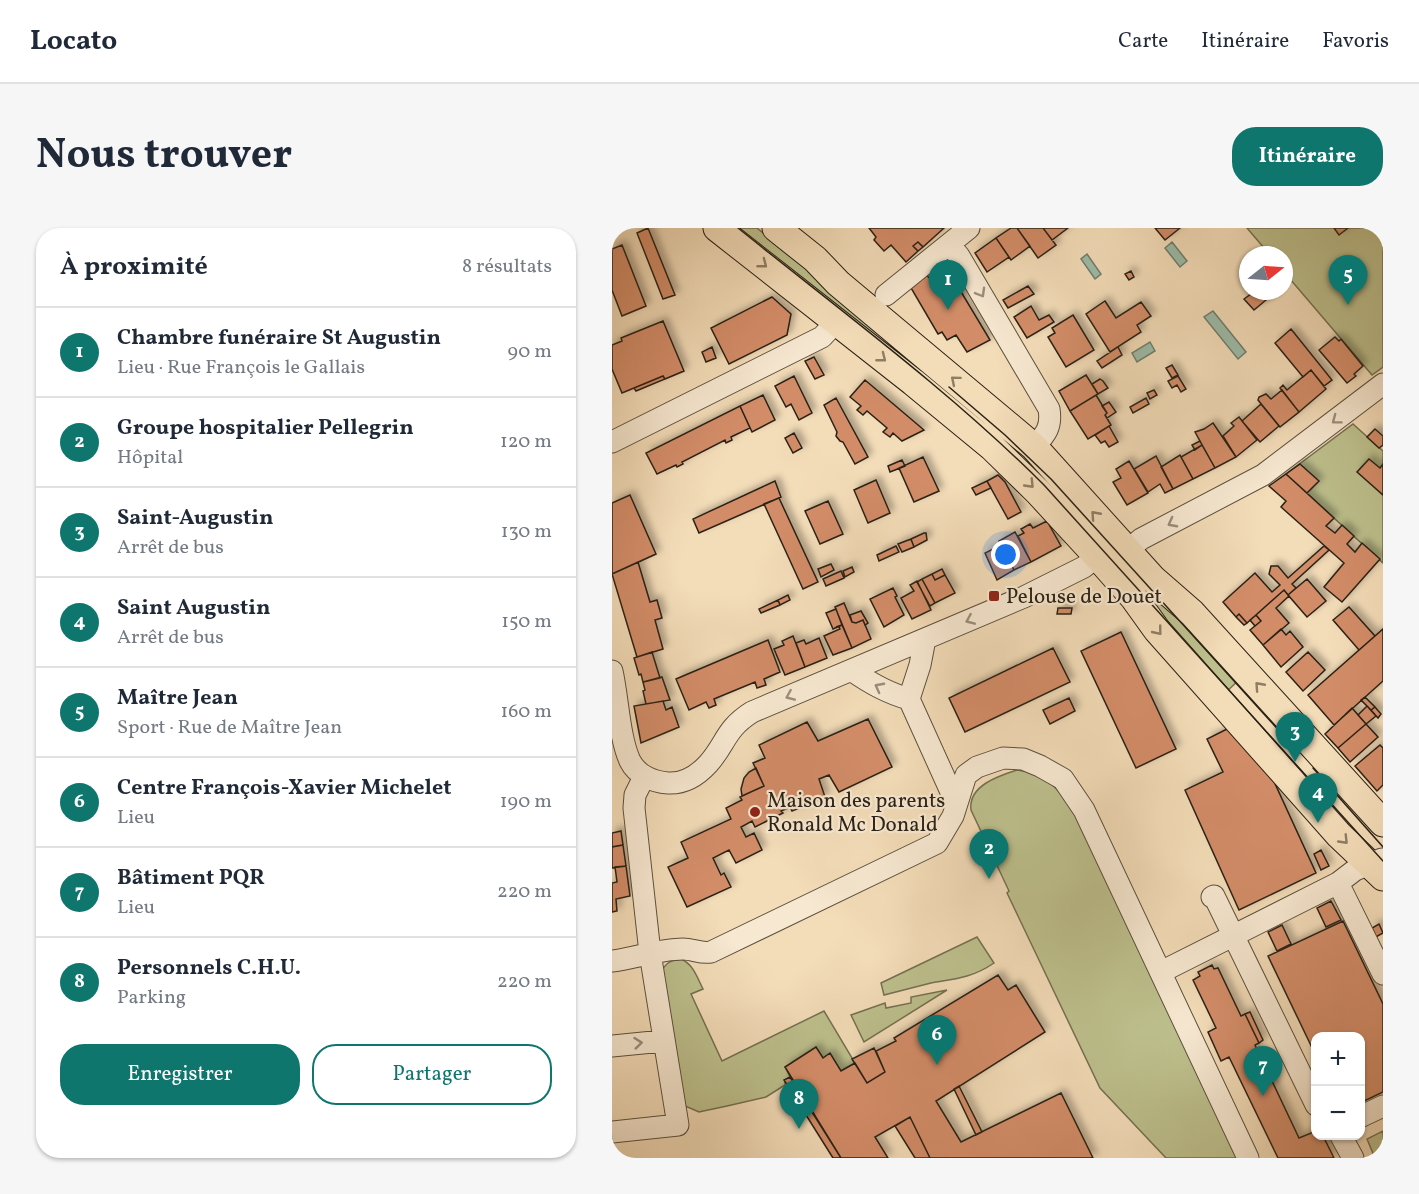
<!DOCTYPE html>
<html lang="fr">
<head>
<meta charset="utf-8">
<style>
	body { margin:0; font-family:Vollkorn,serif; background:#f6f6f7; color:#1f2937 }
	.controls { position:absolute; right:18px; bottom:18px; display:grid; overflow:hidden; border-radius:12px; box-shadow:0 2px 4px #0004 }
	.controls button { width:54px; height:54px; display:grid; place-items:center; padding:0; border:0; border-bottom:2px solid #e0e1e3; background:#fff; color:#1f2937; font:30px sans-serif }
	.compass { position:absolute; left:627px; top:18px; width:54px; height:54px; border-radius:50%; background:#fff; box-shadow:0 2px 4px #0004; rotate:73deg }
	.you { position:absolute; left:394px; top:327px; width:21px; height:21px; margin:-15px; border:4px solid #fff; border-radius:50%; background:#1a73e8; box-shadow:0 0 0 9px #1a73e833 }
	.badge { display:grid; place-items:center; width:39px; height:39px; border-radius:50%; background:#0f766e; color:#fff; font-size:20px; font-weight:700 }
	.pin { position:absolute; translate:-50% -50px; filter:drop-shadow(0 2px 3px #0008) }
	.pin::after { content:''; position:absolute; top:32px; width:21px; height:18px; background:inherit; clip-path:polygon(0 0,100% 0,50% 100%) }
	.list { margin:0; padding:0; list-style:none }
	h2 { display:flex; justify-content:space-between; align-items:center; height:78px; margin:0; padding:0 24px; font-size:26px }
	h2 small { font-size:20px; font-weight:400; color:#747a83 }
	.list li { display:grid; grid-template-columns:39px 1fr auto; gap:18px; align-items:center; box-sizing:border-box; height:90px; padding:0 24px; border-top:2px solid #e0e1e3 }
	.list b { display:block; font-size:22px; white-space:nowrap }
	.list p { margin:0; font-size:20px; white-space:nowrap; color:#747a83 }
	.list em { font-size:20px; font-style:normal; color:#747a83 }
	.actions { display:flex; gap:12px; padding:18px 24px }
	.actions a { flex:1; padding:14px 0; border:2px solid #0f766e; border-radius:24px; text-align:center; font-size:21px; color:#0f766e }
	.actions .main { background:#0f766e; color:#fff }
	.map { position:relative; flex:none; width:771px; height:930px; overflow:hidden; border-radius:24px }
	header { display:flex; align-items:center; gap:36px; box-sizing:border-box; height:84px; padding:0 30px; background:#fff; border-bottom:2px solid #e0e1e3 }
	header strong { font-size:28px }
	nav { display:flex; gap:33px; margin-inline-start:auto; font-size:21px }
	.intro { display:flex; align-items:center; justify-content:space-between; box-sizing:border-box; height:144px; padding:0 36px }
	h1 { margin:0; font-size:42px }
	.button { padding:15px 27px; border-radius:24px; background:#0f766e; color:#fff; font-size:21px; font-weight:700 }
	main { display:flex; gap:36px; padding:0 36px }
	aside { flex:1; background:#fff; border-radius:24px; box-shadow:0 2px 4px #0004 }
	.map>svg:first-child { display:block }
	.green { fill:#bdc08d; stroke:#747051; stroke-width:1.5 }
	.water { fill:#9dbca9; stroke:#6f7e6e; stroke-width:1.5 }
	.building { fill:#d28c67; stroke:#2a2115; stroke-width:1.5; filter:url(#shadow) }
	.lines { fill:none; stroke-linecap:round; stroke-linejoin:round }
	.minor-casing { stroke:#5c503e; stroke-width:23 }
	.major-casing { stroke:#2a2115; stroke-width:29 }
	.minor { stroke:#f7e8d1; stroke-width:21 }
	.major { stroke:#f3dcb8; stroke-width:27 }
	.tram { stroke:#2a2115; stroke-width:1.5 }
	.oneway { stroke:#8e7e66 }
	.oneway2 { stroke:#9b8e7c }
	.poi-dot { fill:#8f2418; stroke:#f7e8d1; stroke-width:2 }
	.labels { text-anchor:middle; stroke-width:4.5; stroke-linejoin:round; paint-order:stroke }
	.poi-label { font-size:21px; fill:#2a2115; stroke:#f7e8d1; text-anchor:start }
</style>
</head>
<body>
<header>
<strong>Locato</strong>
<nav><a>Carte</a><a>Itinéraire</a><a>Favoris</a></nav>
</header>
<div class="intro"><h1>Nous trouver</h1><a class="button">Itinéraire</a></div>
<main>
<aside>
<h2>À proximité<small>8 résultats</small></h2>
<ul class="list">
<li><span class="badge">1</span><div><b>Chambre funéraire St Augustin</b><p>Lieu · Rue François le Gallais</p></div><em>90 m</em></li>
<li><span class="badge">2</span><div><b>Groupe hospitalier Pellegrin</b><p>Hôpital</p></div><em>120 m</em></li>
<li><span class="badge">3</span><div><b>Saint-Augustin</b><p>Arrêt de bus</p></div><em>130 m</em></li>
<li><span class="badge">4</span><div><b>Saint Augustin</b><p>Arrêt de bus</p></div><em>150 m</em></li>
<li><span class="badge">5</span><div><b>Maître Jean</b><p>Sport · Rue de Maître Jean</p></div><em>160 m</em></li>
<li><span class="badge">6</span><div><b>Centre François-Xavier Michelet</b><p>Lieu</p></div><em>190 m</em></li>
<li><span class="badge">7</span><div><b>Bâtiment PQR</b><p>Lieu</p></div><em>220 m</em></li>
<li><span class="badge">8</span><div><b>Personnels C.H.U.</b><p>Parking</p></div><em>220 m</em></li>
</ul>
<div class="actions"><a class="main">Enregistrer</a><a>Partager</a></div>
</aside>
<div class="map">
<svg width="771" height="930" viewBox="0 0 771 930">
	<defs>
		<filter id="shadow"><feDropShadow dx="4.5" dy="-4.5" stdDeviation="3" flood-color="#0004"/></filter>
	</defs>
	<rect width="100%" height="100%" fill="#f3dcb8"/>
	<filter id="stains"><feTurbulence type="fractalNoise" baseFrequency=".00333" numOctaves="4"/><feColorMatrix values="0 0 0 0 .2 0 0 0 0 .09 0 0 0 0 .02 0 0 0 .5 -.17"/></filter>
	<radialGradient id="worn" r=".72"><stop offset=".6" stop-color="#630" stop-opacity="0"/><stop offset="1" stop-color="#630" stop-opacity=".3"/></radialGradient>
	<path class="green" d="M119,0h26l252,204 234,244 -21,20 -84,-100z
		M635,0h136v139l-11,8 -88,-103v-17h-14z
		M741,196l30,27v112l-97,-89z
		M405,542c28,3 42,19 57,41l165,347h-73l-66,-70 -93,-195 2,-2 -38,-81c-3,-24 27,-34 46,-40z
		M365,709l17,26c-22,15 -39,16 -63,20 -16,4 -31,8 -47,12l-3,-12z
		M69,731c12,5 16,18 22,30l-12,5 31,67 102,-50 31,52 -14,8 -12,-17 -6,4 -7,-11 -31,20 5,10 -5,3v5l-19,12 -39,9 -28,6 -14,-6 -24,-134c5,-9 9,-12 20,-13z
		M335,762l-83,52 -13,-27 34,-12 1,5 25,-5v-6z
		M771,903v27h-8l-8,-19z"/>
	<path class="water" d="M560,14l15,19 -7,6 -15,-19z
		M475,26l14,20 -6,5 -14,-20z
		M601,83l33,41 -8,7 -34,-42z
		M538,114l5,9 -18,11 -5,-9z"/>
	<path class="building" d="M36,0l27,67 -12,4 -26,-66z
		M257,0h75l-21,19 -5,-5 -5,4 5,5 -12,11 -15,-17 -7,6 -10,-11 2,-3z
		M399,0h6l13,18 -19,14 -15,-22z
		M405,0h26l13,17 -18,13z
		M431,0h25l-16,12z
		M543,0h25l-15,12z
		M722,0h14l-9,7z
		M384,10l13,19 -22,15 -12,-19z
		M306,14l5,5 -5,4 -5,-5z
		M10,17l24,61 -24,10 -10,-26v-41z
		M328,41l8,1 42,70 -23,12 -11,-17 -9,5 -5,-8 -4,2 -27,-46 15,-14 4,5z
		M519,43l3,6 -5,3 -4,-6z
		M416,58l6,8 -26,14 -5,-8z
		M643,63h3l8,9 -12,10 -10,-11z
		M160,69l19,17 -4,21 -58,29 -18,-36z
		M493,73l11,17 25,-16 10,14 -14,9 4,7 -31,20 -24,-38z
		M419,78l8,14 10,-5 5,7 -27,16 -13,-21z
		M461,87l21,35 -28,17 -18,-30 7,-4 -3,-5z
		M51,93l21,50 -19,8 -2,-3 -41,17 -10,-24v-24l10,-4 -1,-3z
		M679,101l41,51 -8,6 -13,-16 -8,7 -28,-34z
		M723,109l4,4 2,-2 22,27 -9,8 2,2 -9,7 -28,-33z
		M100,119l4,11 -10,4 -4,-10z
		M506,119l4,8 -20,13 -5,-7z
		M202,129l10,18 -9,4 -10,-18z
		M560,137l6,10 -6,3 -6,-10z
		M699,142l15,19 -27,23 -19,-24 3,-3 4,5z
		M474,147l12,19 -28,17 -11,-20z
		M51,148l2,3 -29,12 -2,-3z
		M182,148l18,37 -13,7 -8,-16 -5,3 -11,-21z
		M566,148l8,13 -5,3 -4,-7 -5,3 -4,-7z
		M488,151l3,2 5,7 -10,6 -6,-10z
		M253,152l59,50 -22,11 -9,-8 -3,4 -7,-5 4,-4 -20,-17 -4,4 -6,-5 4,-4 -11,-9z
		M542,162l3,5 -7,4 -3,-6z
		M670,162l17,22 -19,15 -22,-27 1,-3 7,-3 5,5z
		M151,167l12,25 -23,12 -12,-26z
		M484,167l11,18 -2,2 6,10 -23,14 -18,-28z
		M224,170l32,59 -13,7 -12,-22 -3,-1 -4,-5 1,-4 -13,-27z
		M534,170l3,6 -16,9 -3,-6z
		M497,174l7,10 -9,6 -2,-3 2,-2 -5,-7z
		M649,176l18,22 -19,16 -18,-21z
		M128,178l10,22 -19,9 1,3 -6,3 -1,-3 -43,22 1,2 -6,3 -1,-2 -19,9 -11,-21z
		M627,189l18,23 -21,17 -13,-21 11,-10 -3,-3z
		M601,195l23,34 -21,11 -20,-36 9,-3z
		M497,198l9,16 -9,5 -4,-6 -4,2 -6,-8z
		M763,201l8,7v9l-4,3 -12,-11z
		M182,205l8,15 -9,5 -8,-15z
		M588,213l2,4 -7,5 -3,-5z
		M590,217l13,23 -22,11 -12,-22z
		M568,227l13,24 -20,10 -12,-22z
		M544,228l17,33 -8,4 -5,-9 -12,8 -14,-23z
		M311,229l16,34 -25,11 -15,-34z
		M757,231l11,9 3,-4v31l-26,-23z
		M290,232l3,6 -15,6 -2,-6z
		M517,233l19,32 -21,12 -14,-23 8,-4 -5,-9z
		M688,236l19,17 -12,12 -21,-19z
		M674,246l48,44 -8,8 9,7 7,-8 12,11 -7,8 8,8 7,-9 18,16 -38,43 -18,-15 20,-24 -63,-56 5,-6 -17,-15z
		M386,247l7,7 16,30 -13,7 -21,-38z
		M264,252l14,33 -22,10 -14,-33z
		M163,253l6,16 -82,36 -6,-14z
		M375,253l4,7 -15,7 -4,-7z
		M18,267l26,59 -44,20v-71z
		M167,270l39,84 -15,7 -39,-85z
		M216,273l15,33 -23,10 -15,-33z
		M435,293l14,25 -30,16 -13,-26 6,-3 -3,-4 9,-5 3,4z
		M403,304l16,30 -17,8 -15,-29z
		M312,305h2l1,7 -13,7 -3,-8z
		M299,311l3,8 -12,5 -4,-8z
		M389,317l13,25 -17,10 -12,-27z
		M284,318l3,6 -20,9 -2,-6z
		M712,318l5,4 -37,34 4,4 -8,7 -4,-5 -37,33 -8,-9 -3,3 -13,-15 32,-29 17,19 8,-7 -11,-11 2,-8h7l10,12z
		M26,334l12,40 7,-2 5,18 -7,2 8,29 -26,8 -25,-83z
		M219,336l3,6 -13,7 -3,-8z
		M240,339l2,5 -9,5 -2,-6z
		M330,341l3,6 -10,5 -3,-6z
		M229,343l3,7 -18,8 -3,-7z
		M320,346l3,6 10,-5 10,18 -20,10 -13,-24z
		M310,351l13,24 -5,3 -13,-24z
		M695,351l19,22 -19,16 -19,-22z
		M305,353l14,29 -19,9 -11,-21 13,-7 -4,-6z
		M281,360l4,8 -2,1 9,18 -20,12 -14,-28z
		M672,362l5,6 -13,12 13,15 -26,22 -13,-15 11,-9 -5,-6z
		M176,367l2,5 -10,5 -2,-5z
		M166,372l2,5 -19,8 -2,-4z
		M232,375l8,19 4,1 7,-3 8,19 -19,9 -17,-41z
		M737,379l26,29 -16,14 -26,-30z
		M446,380h14l-1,6h-14z
		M224,381l6,16 -9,4 -7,-16z
		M249,383l7,12 -3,2 -2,-5 -7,3 -4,-1 -2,-7z
		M627,386l8,9 -3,2 -8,-8z
		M644,387l5,6 -6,5 -5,-6z
		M230,397l10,23 -19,7 -9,-19 16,-7 -1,-2h-3z
		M669,401l5,6 4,-4 13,16 -22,20 -18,-22z
		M771,401v52l-49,44 -26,-30z
		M509,404l55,117 -40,19 -55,-117z
		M181,408l12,31 -20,8 -11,-26 10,-4 -2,-4z
		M207,410l8,20 -22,9 -9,-24 8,-3 2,4z
		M156,412l12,32 -16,7 2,6 -9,3 -2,-6 -41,17 2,6 -7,3 -3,-6 -17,8 -13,-31z
		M441,420l17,34 -105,50 -16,-34z
		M40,424l8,26 -17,4 -2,-8 -2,1 -5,-17z
		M696,424l17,18 -22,21 -17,-19z
		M50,449l8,23 -24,4 -3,-13 2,-1 -2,-8z
		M753,469l10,10 -4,3 -10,-10z
		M457,470l6,13 -25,13 -7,-14z
		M51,473l3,9 6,-3 7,20 -38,16 -7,-37z
		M755,478l9,10 -10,8 -8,-9z
		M763,479l6,7 -3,4 -7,-8z
		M740,480l14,16 -28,24 -13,-14z
		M256,491l24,48 -53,25 -10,-17 -10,4 6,18 -33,14 -2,-4 -9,4 2,2 -28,14 -3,-6 -11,6 5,10 8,-4 8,17 -26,13 -7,-13 -16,8 8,17 3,-2 7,14 -44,20 -19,-40 20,-9 -7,-16 50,-23 -5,-11 16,-8 -2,-3 24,-11 -11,-23 12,-5 -6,-13 48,-23 11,19z
		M754,496l12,13 -28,25 -12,-14z
		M617,500l42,47 45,98 -77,37 -54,-120 38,-18 -16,-33z
		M768,517l3,3v37l-6,6 -22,-25z
		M144,540l8,18 -22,10 -1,-7 3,-11 5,-6z
		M9,603l2,14 -11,2v-14z
		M11,617l3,21 -14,2v-21z
		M709,622l8,16 -8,4 -7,-16z
		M14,638l4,30 -14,3 1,12 -5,1v-29l5,-1 -2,-15z
		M719,673l10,19 -15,7 -9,-19z
		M731,693l40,83v88l-23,11v-67h-44v20l-48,-100z
		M767,696l4,9 -7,4 -4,-9z
		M670,697l9,19 -14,7 -9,-19z
		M600,737l2,4 4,-1 23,48 4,-2 14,29 -4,2 44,93 17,-7v5h7l11,22h-56l-49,-101 -8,4 -13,-29 8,-4 -23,-48 7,-4 -2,-4z
		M386,747l10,15 8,-5 29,47 -109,69 25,41 100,-49 32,65h-163l-20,-41 -35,20 13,21h-47l-56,-91 31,-20 7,11 7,-5 11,18 14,-8 12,20 18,-11 -9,-21 20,-10 -2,-3z
		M638,784l13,28 -4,3 -14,-29z
		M262,820l11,24 -18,11 -15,-24z
		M178,849l51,81h-8l-49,-78z
		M347,858l23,46 -6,3 -22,-46z
		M298,889l20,41h-15l-20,-32z"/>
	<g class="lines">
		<defs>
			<path id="minor" d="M337,16l10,12 90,153c3,18 -3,25 -15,38
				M274,67l83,-67
				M0,214l210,-105 14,-15
				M516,322l13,-11 122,-64 120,-91
				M313,411l-5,26 -11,34 47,104
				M239,442c19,13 36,23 58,29
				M0,443c6,26 7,66 18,90 7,14 23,21 38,22 16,1 29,-7 40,-19 18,-20 17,-35 44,-52l272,-115 60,-30 13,-11
				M726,655l45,91
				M600,669l2,-1 102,209
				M0,733c24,-3 47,-12 71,-12 10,0 18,5 28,3l226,-109 16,-27 13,-41 11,-8 26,-9 20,1 17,7 23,13 21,31 164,348
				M549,744l177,-89 17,-13 27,-11
				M0,818l51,-5
				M748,889l23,-11
				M0,904l66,-7 -28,-172 -16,-145 1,-13 9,-18
				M729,908l12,22"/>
			<path id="major" d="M105,0l196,154 79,65 46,45 59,64 37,42 23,32 182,205 44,42
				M164,0l39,31 23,24 196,164 119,132 39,34 191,210"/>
		</defs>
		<use href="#minor" class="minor-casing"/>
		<use href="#major" class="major-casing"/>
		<use href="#minor" class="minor"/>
		<use href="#major" class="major"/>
		<path class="tram" d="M126,0c103,83 212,163 306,257l339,376
			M337,159l56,48 46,44 242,267
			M701,540l70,79"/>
	</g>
	<defs><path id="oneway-chevron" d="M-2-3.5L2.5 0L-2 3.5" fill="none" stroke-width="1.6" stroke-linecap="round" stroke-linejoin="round" transform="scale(1.5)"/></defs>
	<g class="oneway">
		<use href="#oneway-chevron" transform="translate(151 36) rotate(38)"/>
		<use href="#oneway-chevron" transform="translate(270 130) rotate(38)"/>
		<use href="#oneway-chevron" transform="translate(343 152) rotate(-140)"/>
		<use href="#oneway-chevron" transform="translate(418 256) rotate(46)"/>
		<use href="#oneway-chevron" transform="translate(483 287) rotate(-132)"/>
		<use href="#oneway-chevron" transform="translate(546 403) rotate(51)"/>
		<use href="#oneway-chevron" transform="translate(647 458) rotate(-132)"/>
		<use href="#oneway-chevron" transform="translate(732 612) rotate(46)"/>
	</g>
	<g class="oneway2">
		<use href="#oneway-chevron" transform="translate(369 65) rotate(60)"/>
		<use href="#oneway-chevron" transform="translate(724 192) rotate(143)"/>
		<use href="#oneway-chevron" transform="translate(560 295) rotate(152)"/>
		<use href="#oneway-chevron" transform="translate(358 392) rotate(157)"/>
		<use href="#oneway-chevron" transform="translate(267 459) rotate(-152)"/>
		<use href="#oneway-chevron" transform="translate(178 468) rotate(157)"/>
		<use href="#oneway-chevron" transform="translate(26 815) rotate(-6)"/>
	</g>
	<g class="poi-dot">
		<rect x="376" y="362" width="12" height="12" rx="3"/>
		<circle cx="143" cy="584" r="6"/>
	</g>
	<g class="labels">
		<g class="poi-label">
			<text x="394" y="375">Pelouse de Douet</text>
			<text x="155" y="579">Maison des parents<tspan x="155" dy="24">Ronald Mc Donald</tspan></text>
		</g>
	</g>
	<rect width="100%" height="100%" filter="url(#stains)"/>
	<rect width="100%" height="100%" fill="url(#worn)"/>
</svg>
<div class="controls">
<button>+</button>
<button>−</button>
</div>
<svg class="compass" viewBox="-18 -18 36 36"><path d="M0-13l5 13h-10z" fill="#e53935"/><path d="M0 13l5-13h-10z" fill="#747a83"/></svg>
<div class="you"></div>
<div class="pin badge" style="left:336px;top:82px">1</div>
<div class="pin badge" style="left:377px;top:651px">2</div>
<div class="pin badge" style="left:683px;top:534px">3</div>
<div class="pin badge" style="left:706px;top:595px">4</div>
<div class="pin badge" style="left:736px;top:77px">5</div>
<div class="pin badge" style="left:325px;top:837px">6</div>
<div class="pin badge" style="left:651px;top:868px">7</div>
<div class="pin badge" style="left:187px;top:901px">8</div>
</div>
</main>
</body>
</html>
